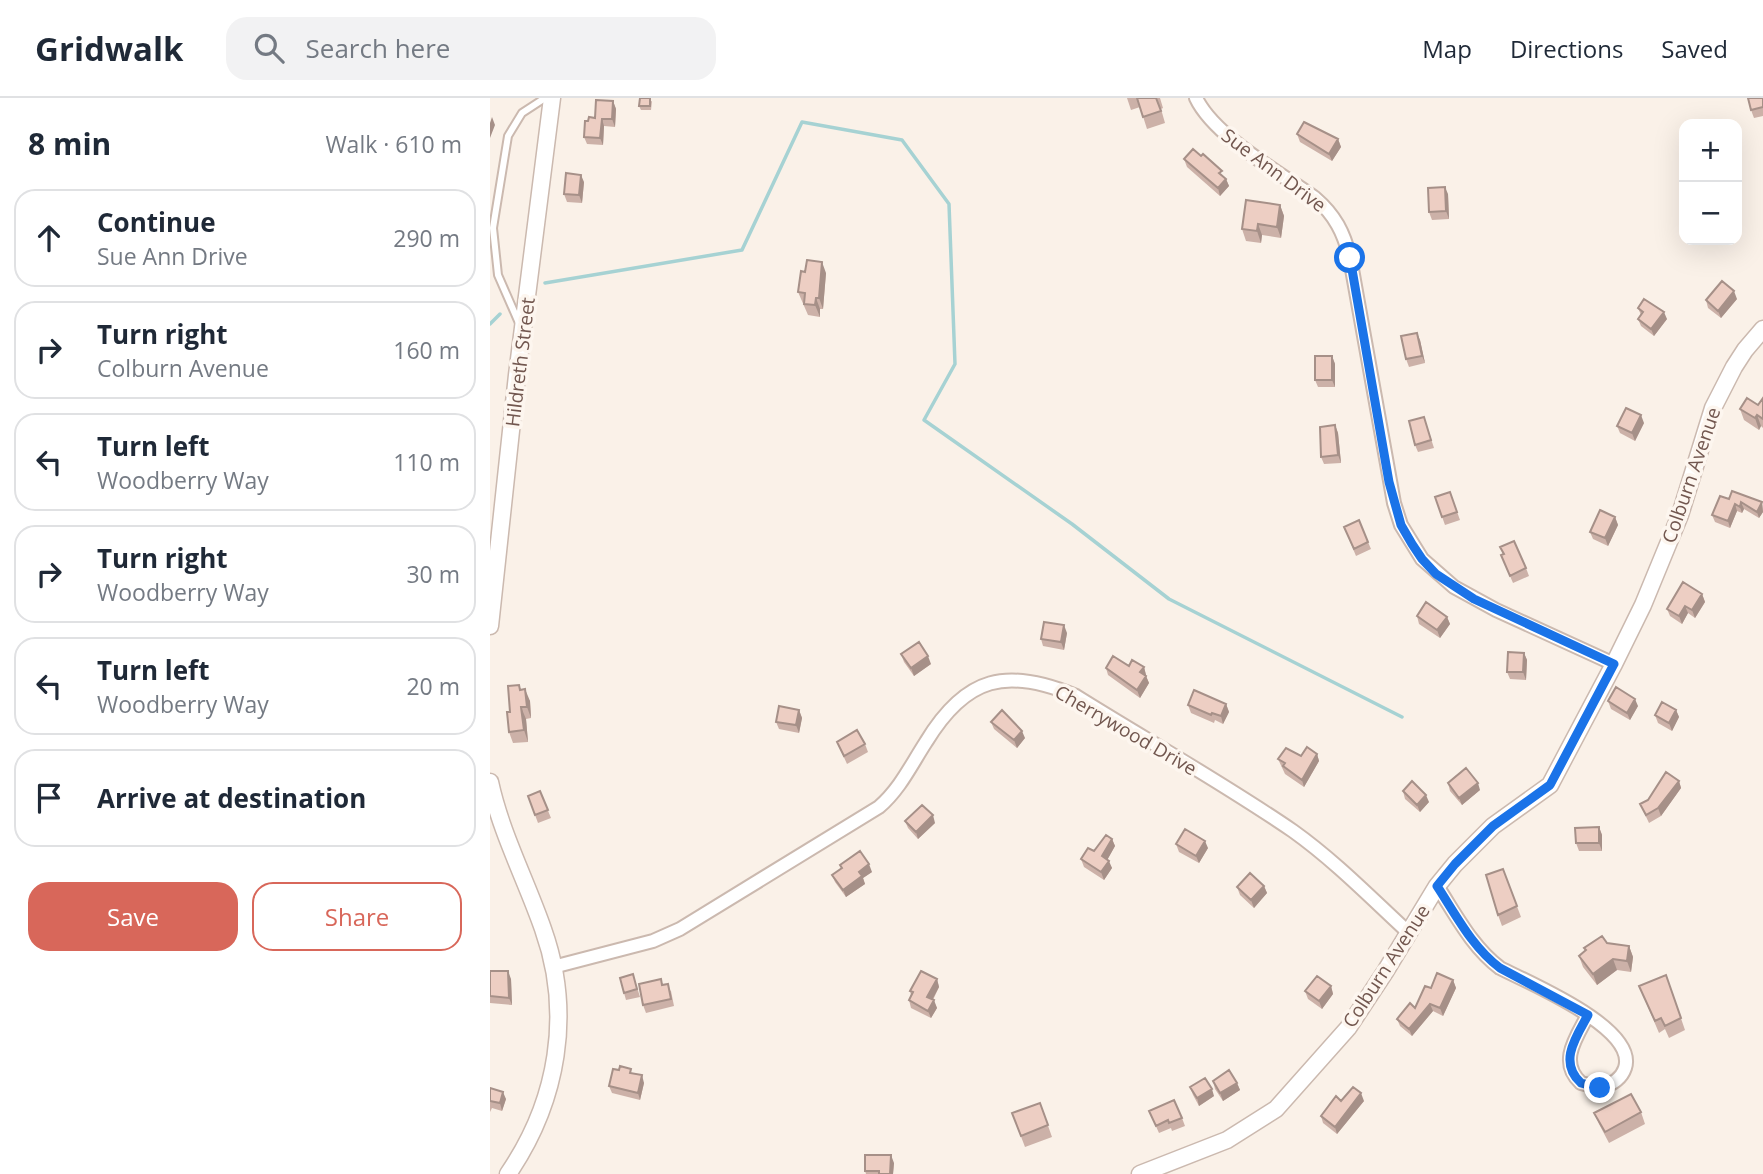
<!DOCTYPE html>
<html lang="en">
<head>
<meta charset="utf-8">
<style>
	body { margin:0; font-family:"Open Sans",sans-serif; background:#f2f2f3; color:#1f2937 }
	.controls { position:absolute; right:21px; top:21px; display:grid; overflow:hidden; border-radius:14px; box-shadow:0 7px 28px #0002 }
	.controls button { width:63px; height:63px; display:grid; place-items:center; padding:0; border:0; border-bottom:2px solid #e0e1e3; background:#fff; color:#1f2937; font:35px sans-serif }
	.stop { position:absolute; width:21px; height:21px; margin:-16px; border:5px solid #1a73e8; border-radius:50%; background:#fff }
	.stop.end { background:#1a73e8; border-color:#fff; box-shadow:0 2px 7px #0008 }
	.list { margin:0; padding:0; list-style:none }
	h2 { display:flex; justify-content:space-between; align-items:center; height:91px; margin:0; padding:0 28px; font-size:30px }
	h2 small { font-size:23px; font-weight:400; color:#747a83 }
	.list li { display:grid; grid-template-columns:46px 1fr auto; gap:21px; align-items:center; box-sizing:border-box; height:98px; margin:0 14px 14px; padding:0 14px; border:2px solid #e0e1e3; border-radius:21px }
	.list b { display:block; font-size:26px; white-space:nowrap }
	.list p { margin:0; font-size:23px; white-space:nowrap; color:#747a83 }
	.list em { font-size:23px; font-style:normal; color:#747a83 }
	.actions { display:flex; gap:14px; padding:21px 28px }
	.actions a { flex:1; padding:16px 0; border:2px solid #d8675a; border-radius:21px; text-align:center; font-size:24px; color:#d8675a }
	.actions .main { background:#d8675a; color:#fff }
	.icon { flex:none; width:38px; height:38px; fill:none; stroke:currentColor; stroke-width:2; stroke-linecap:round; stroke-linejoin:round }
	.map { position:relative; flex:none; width:1273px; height:1076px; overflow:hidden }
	header { display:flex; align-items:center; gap:42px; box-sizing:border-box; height:98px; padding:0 35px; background:#fff; border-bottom:2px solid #e0e1e3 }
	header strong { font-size:33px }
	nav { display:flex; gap:38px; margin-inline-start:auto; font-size:24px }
	.search { width:490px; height:63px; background:#f2f2f3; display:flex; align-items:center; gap:18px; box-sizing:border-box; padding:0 24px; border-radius:21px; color:#747a83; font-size:26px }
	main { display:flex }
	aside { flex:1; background:#fff }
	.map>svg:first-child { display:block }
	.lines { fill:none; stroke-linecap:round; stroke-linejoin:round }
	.stream { stroke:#a6d2d3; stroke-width:3.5 }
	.service-casing { stroke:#cbb9af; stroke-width:10 }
	.minor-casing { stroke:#cbb9af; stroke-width:16 }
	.tertiary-casing { stroke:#cbb9af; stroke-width:19 }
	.service { stroke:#fff; stroke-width:6 }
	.minor { stroke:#fff; stroke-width:12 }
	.tertiary { stroke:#fff; stroke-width:16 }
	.wall { fill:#ccb1a8 }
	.shaded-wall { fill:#a69088 }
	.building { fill:#edcec3; stroke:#a69088; stroke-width:2 }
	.route { stroke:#1a73e8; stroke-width:9 }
	.labels { text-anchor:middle; stroke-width:7; stroke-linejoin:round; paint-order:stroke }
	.street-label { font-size:19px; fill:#72574f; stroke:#fdf6ef }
</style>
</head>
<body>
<header>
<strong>Gridwalk</strong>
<div class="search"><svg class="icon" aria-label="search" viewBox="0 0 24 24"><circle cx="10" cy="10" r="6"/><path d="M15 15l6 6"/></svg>Search here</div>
<nav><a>Map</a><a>Directions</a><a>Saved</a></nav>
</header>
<main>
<aside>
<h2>8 min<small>Walk · 610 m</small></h2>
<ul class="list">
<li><svg class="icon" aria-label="ahead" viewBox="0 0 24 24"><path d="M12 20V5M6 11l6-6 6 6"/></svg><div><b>Continue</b><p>Sue Ann Drive</p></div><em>290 m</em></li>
<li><svg class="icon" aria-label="right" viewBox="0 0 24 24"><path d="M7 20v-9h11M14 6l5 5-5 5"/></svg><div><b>Turn right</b><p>Colburn Avenue</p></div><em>160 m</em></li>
<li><svg class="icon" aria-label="left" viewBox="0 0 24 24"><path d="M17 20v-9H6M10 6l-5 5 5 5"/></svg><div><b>Turn left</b><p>Woodberry Way</p></div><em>110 m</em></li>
<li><svg class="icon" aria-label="right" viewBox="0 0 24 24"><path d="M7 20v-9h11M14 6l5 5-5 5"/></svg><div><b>Turn right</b><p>Woodberry Way</p></div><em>30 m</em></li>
<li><svg class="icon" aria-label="left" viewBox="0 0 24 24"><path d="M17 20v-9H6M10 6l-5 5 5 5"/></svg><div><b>Turn left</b><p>Woodberry Way</p></div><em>20 m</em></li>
<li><svg class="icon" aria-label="arrive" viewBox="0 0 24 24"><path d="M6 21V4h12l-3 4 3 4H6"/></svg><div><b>Arrive at destination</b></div></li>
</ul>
<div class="actions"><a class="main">Save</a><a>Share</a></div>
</aside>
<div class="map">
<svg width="1273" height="1076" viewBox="0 0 1273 1076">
	<rect width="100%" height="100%" fill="#faf1e8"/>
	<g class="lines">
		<path class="stream" d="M55,185l197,-33 60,-128 100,18 47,64 6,160 -31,56 148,104 97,75 233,118
			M0,226l10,-10"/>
		<defs>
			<path id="service" d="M29,225l-21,-48 -5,-47 15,-92 14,-23 23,-15"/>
			<path id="minor" d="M706,0c18,38 84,75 119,100 20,17 29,35 35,60l44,245 7,22 21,34 32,28 42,23 118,54
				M947,788c19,29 35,61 63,82 29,15 138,60 125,100 -4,12 -14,17 -25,20l-19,-5c-23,-21 -5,-45 7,-68
				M63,869l100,-26 27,-12 199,-122c21,-18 32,-42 47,-65 40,-66 81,-75 150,-46 72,45 147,87 217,135 42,30 78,67 116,102"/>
			<path id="tertiary" d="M0,528l27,-251 35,-277
				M0,684c11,51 36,98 53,147 30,84 15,172 -35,245
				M650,1076l87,-34 49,-31 72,-81 37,-56 52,-86 18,-22 38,-38 57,-41 64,-121 29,-59 37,-90 33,-107 21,-41 11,-17 18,-21"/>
		</defs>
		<use href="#service" class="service-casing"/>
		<use href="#minor" class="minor-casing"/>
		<use href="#tertiary" class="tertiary-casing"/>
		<use href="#service" class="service"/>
		<use href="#minor" class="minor"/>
		<use href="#tertiary" class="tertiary"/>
	</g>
	<path class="wall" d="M637,0h33l3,10 -2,1 4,14 -18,6 -7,-22 -9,3z
		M1273,0v18l-9,2 -3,-8z
		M123,3l3,8 -1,18 -11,-1 -1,19 -16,-1 -3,-7 4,-16 7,-3z
		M162,3l-1,9h-10l-2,-4z
		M807,36l41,5 3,8 -9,14 -32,-19z
		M711,58l25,23 3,7 -9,10 -33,-29 -3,-8z
		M94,84l-2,21 -15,-1 -3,-8z
		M958,96l1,25 -17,1 -3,-8z
		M790,107l4,11 -3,22 -19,-3 -1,8 -15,-2 -4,-12z
		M336,175l-3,36h-3v8l-12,-2 -10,-23z
		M1247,201l-16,19 -13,-10 -2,-8z
		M1148,210l29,11 -13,17 -13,-10 -3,-7 3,-4z
		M930,242l5,23 -16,4 -3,-8z
		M842,258l3,8v23h-17l-3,-7z
		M1273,300v30l-2,-2 -2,4 -15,-10 -4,-11 18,-4z
		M934,319l10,31 -16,4 -3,-7z
		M1154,325l-9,18 -15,-8 -3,-7z
		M845,327l3,8 3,30 -17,1 -3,-7z
		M960,394l10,28 -15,5 -10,-28z
		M1239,401l33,3 1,10 -4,6 -15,-9 -2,4 -5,-2 -7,17 -15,-6 -3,-7z
		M1125,419l3,8 -10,21 -15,-7 -3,-7z
		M854,429l24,15 3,7 -15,7z
		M1010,449l26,21 3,8 -16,7 -12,-28 2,-1z
		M1212,496l3,8 -10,16 -7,-5 -6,11 -12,-8 -3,-7z
		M927,518l30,1 3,7 -10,14 -21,-14z
		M577,535l-3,17 -21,-4 -2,-7z
		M1034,555l3,7 -1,20 -16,-1 -3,-7z
		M411,556l30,10 -17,12 -10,-14z
		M639,568l15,1 2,8v1l3,7 -9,15 -32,-23 -2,-7z
		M31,592l9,11 1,17 -5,1 2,23 -15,1 -4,-11 1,-20z
		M1118,603l30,5 -8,14 -19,-11z
		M736,606l3,8 -6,12 -8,-4 -1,3 -23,-10 -3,-8z
		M309,612l3,8 -3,15 -20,-4 -3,-7z
		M1186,612l3,7 -7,14 -14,-8 -3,-8z
		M501,624l34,16 -8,10 -23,-19z
		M347,644l28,2 3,8 -21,12z
		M827,656l2,7 -15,26 -19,-13 -7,-15z
		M1189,683l2,7 -20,28 -12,7 -9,-19z
		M958,685l32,7 -18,15 -12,-14z
		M50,693l11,27 -13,5 -10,-27z
		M913,693l26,11 -9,10 -15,-13z
		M415,723l30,2 -17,16 -10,-11z
		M1109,729l3,8v16h-23l-3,-8z
		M622,741l3,7 -8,14 5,8 -8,12 -20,-13 -3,-8 13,-8z
		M686,746l32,4 -9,15 -20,-11z
		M350,767l32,7 -9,6 2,6 -19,13 -11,-15 -3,-7 9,-6z
		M1013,771l18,48 -19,9 -4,-11z
		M774,788l3,7 -13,15 -14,-13 -3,-8z
		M1117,845l22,3 4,11 -2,15 -14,-2 -20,15 -14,-18 -4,-11 6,-5 -1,-3z
		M0,873l21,8 1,26 -22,-2z
		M143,876l7,23 -14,3 -2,-7z
		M1176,877l19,55 -16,8 -4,-9 -6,4 -20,-47z
		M447,881l2,8 -6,13 4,8 -6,10 -20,-10 -2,-8 2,-5 -1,-4z
		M963,882l3,8 -13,28 -10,-5 -21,25 -12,-10 -3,-7 18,-11 16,-20z
		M173,887l8,6 3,15 -28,7 -3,-8z
		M841,888l2,8 -11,15 -14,-10 -3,-8z
		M143,975l11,10 -4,17 -28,-7 -3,-7z
		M723,983l24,2 3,7 -17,11 -8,-12z
		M700,989l24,9 -15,10 -6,-11z
		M0,990l16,11 -4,12 -10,-3 -2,4z
		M851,1003h23l-27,33 -14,-11 -2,-7z
		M550,1005l12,34 -27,10 -13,-34z
		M659,1013l33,7 3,8 -13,5 -1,-3 -12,5z
		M1151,1014l4,12 -36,19 -10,-19 -5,-11z
		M404,1065l-1,11h-27l-1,-3z"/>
	<path class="shaded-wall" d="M123,3l3,8 -1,18 -3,-8z
		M2,19l3,8 -5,13v-15z
		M112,21l2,7 -1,19 -3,-7z
		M848,41l3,8 -9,14 -3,-7z
		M91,77l3,7 -2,21 -3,-8z
		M736,81l3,7 -9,10 -2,-8z
		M955,89l3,7 1,25 -3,-8z
		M790,107l4,11 -3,22 -4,-11z
		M768,126l4,11 -1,8 -4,-12z
		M332,164l4,11 -3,36 -4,-11z
		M1244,193l3,8 -16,19 -3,-7z
		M326,200l4,11v8l-5,-12z
		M1174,214l3,7 -13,17 -3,-7z
		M927,235l3,7 5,23 -3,-7z
		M842,258l3,8v23l-3,-7z
		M1151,317l3,8 -9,18 -3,-8z
		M1267,317l4,11 -2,4 -4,-12z
		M845,327l3,8 3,30 -3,-8z
		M1251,404l3,7 -2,4 -2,-6z
		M1272,404l1,10 -4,6 -2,-6z
		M1245,406l2,7 -7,17 -2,-7z
		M1125,419l3,8 -10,21 -3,-8z
		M1212,496l3,8 -10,16 -3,-8z
		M1195,508l3,7 -6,11 -3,-8z
		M957,519l3,7 -10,14 -3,-8z
		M574,527l3,8 -3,17 -3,-8z
		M1034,555l3,7 -1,20 -3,-8z
		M438,558l3,8 -17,12 -3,-8z
		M654,569l2,8 -3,5 -3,-8z
		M656,578l3,7 -9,15 -3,-8z
		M35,591l5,12 1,17 -4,-11z
		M1145,601l3,7 -8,14 -3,-7z
		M736,606l3,8 -6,12 -2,-8z
		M31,609l5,12 2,23 -4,-12z
		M309,612l3,8 -3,15 -3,-8z
		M1186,612l3,7 -7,14 -3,-8z
		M532,633l3,7 -8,10 -3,-8z
		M827,656l2,7 -15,26 -2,-7z
		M1189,683l2,7 -20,28 -3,-8z
		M988,685l2,7 -18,15 -3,-7z
		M936,697l3,7 -9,10 -3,-7z
		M443,717l2,8 -17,16 -2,-7z
		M1109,729l3,8v16l-3,-8z
		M622,741l3,7 -10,18 -3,-8z
		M715,743l3,7 -9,15 -3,-7z
		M619,763l3,7 -8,12 -3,-8z
		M379,766l3,8 -9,6 2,6 -19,13 -3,-7 16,-18z
		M774,788l3,7 -13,15 -3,-8z
		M1139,848l4,11 -2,15 -4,-11z
		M1123,861l4,11 -20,15 -4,-11z
		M18,873l3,8 1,26 -3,-7z
		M447,881l2,8 -9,17 -3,-7z
		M963,882l3,8 -13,28 -3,-8z
		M841,888l2,8 -11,15 -3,-8z
		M444,902l3,8 -6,10 -3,-7z
		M940,906l3,7 -21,25 -3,-7z
		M152,977l2,8 -4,17 -2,-7z
		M747,985l3,7 -17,11 -3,-8z
		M722,991l2,7 -15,10 -2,-8z
		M13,994l3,7 -4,12 -2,-8z
		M871,995l3,8 -27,33 -2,-7z
		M401,1057l3,8 -1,11h-3z"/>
	<path class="building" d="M150,0h10v8h-11z
		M647,0h19l5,13 -18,6z
		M1258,0h15v9l-12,3z
		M106,2l17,1 -1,18h-10l-2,19 -16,-1 1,-16h3l1,-4 6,1z
		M814,24l34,17 -9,15 -32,-20z
		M703,51l8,7 2,-2 19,17 -3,2 7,6 -8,9 -34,-29z
		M76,75l15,2 -2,20 -15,-1z
		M955,89l1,24 -17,1 -1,-24z
		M756,102l34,5 -3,22 -19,-3 -1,7 -15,-2z
		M317,162l15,2 -3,36h-3l-1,7 -11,-1 1,-11 -7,-1 3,-21 4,1z
		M1232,183l12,10 -16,20 -12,-11z
		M1154,201l20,13 -13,17 -13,-10 5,-7 -5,-4z
		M927,235l5,23 -16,3 -5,-23z
		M825,258h17v24h-17z
		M1257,300l11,7 5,-7v21l-6,-4 -2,3 -15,-9z
		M1136,310l15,7 -9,18 -15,-7z
		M934,319l7,23 -16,5 -6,-24z
		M845,327l3,30 -17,2 -1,-30z
		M1242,393l30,11 -5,10 -16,-10 -1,5 -5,-3 -7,17 -16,-6 8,-19 9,3z
		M960,394l7,20 -15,5 -7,-20z
		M1110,412l15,7 -10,21 -15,-6z
		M869,422l9,22 -14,7 -10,-22z
		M1024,443l12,27 -16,8 -9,-21 3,-1 -4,-7z
		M1193,484l19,12 -10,16 -7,-4 -6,10 -12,-7z
		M936,504l21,15 -10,13 -20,-14z
		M554,524l20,3 -3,17 -20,-3z
		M429,544l9,14 -17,12 -10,-14z
		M1018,554l16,1 -1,19h-16z
		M623,558l16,10 3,-6 12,7 -4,5 6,4 -9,14 -31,-22z
		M29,587l1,5 5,-1 2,18h-6l3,23 -15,2 -2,-20h3l-2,-26z
		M1126,589l19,12 -8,14 -19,-12z
		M704,592l32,14 -5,12 -9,-3 -1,2 -23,-10z
		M1172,604l14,8 -7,13 -14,-8z
		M289,608l20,4 -3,15 -20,-3z
		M512,612l20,21 -8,9 -23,-18z
		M367,632l8,14 -21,12 -7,-14z
		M817,649l10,7 -15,26 -19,-14 2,-3 -7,-4 8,-11 15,8z
		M976,670l12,15 -19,15 -11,-15z
		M1176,674l13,9 -21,27 -12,7 -6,-11 8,-4z
		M922,683l14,14 -9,10 -14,-14z
		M50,693l8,19 -13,5 -7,-19z
		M432,707l11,10 -17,17 -11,-11z
		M1109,729v16h-23l-1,-15z
		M695,731l20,12 -9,15 -20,-12z
		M616,737l6,4 -10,17 7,5 -8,11 -20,-13 7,-11 6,3z
		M370,753l9,13 -10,8 3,4 -19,14 -11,-15 10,-7 -2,-3z
		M1013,771l14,37 -19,9 -12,-40z
		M760,775l14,13 -13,14 -14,-13z
		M1112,838l5,7 22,3 -2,15 -14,-2 -20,15 -14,-18 7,-6 -2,-2z
		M0,873h18l1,27 -19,-2z
		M431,873l16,8 -10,18 7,3 -6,11 -19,-11 4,-8 -3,-1z
		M947,875l16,7 -13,28 -10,-4 -21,25 -12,-10 13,-16 5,5 10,-22 6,2z
		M143,876l4,15 -13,4 -4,-15z
		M1176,877l15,43 -16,8 -4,-8 -6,3 -16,-35z
		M827,878l14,10 -12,15 -14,-10z
		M171,881l1,6 6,-1 3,15 -28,6 -4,-21z
		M130,968l11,3 -1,4 12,2 -4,18 -29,-7 4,-17 6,1z
		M739,972l8,13 -17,10 -7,-12z
		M715,980l7,11 -15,9 -7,-11z
		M863,989l8,6 -26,34 -14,-11 15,-20 5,5z
		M0,990l13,4 -3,11 -10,-2z
		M1141,996l10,18 -36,20 -11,-19z
		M684,1002l8,18 -13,5 -1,-3 -12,6 -7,-15z
		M550,1005l8,22 -27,11 -9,-23z
		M375,1057h26l-1,19h-11v-3h-14z"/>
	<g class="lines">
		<path class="route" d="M860,160l39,224 12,43 11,19 10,15 14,15 38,25 140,65 -64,121 -57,41 -38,38 -18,22c19,29 35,61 63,82l88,47c-12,22 -30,47 -7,68l19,5"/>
	</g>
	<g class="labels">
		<g class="street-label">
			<text transform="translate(784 72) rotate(37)" y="7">Sue Ann Drive</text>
			<text transform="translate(30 264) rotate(-83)" y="7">Hildreth Street</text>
			<text transform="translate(1201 377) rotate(-71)" y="7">Colburn Avenue</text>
			<text transform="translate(636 632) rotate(30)" y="7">Cherrywood Drive</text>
			<text transform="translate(896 868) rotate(-57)" y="7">Colburn Avenue</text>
		</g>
	</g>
</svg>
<div class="controls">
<button>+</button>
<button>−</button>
</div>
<div class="stop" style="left:860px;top:160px"></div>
<div class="stop end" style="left:1110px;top:990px"></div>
</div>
</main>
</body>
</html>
